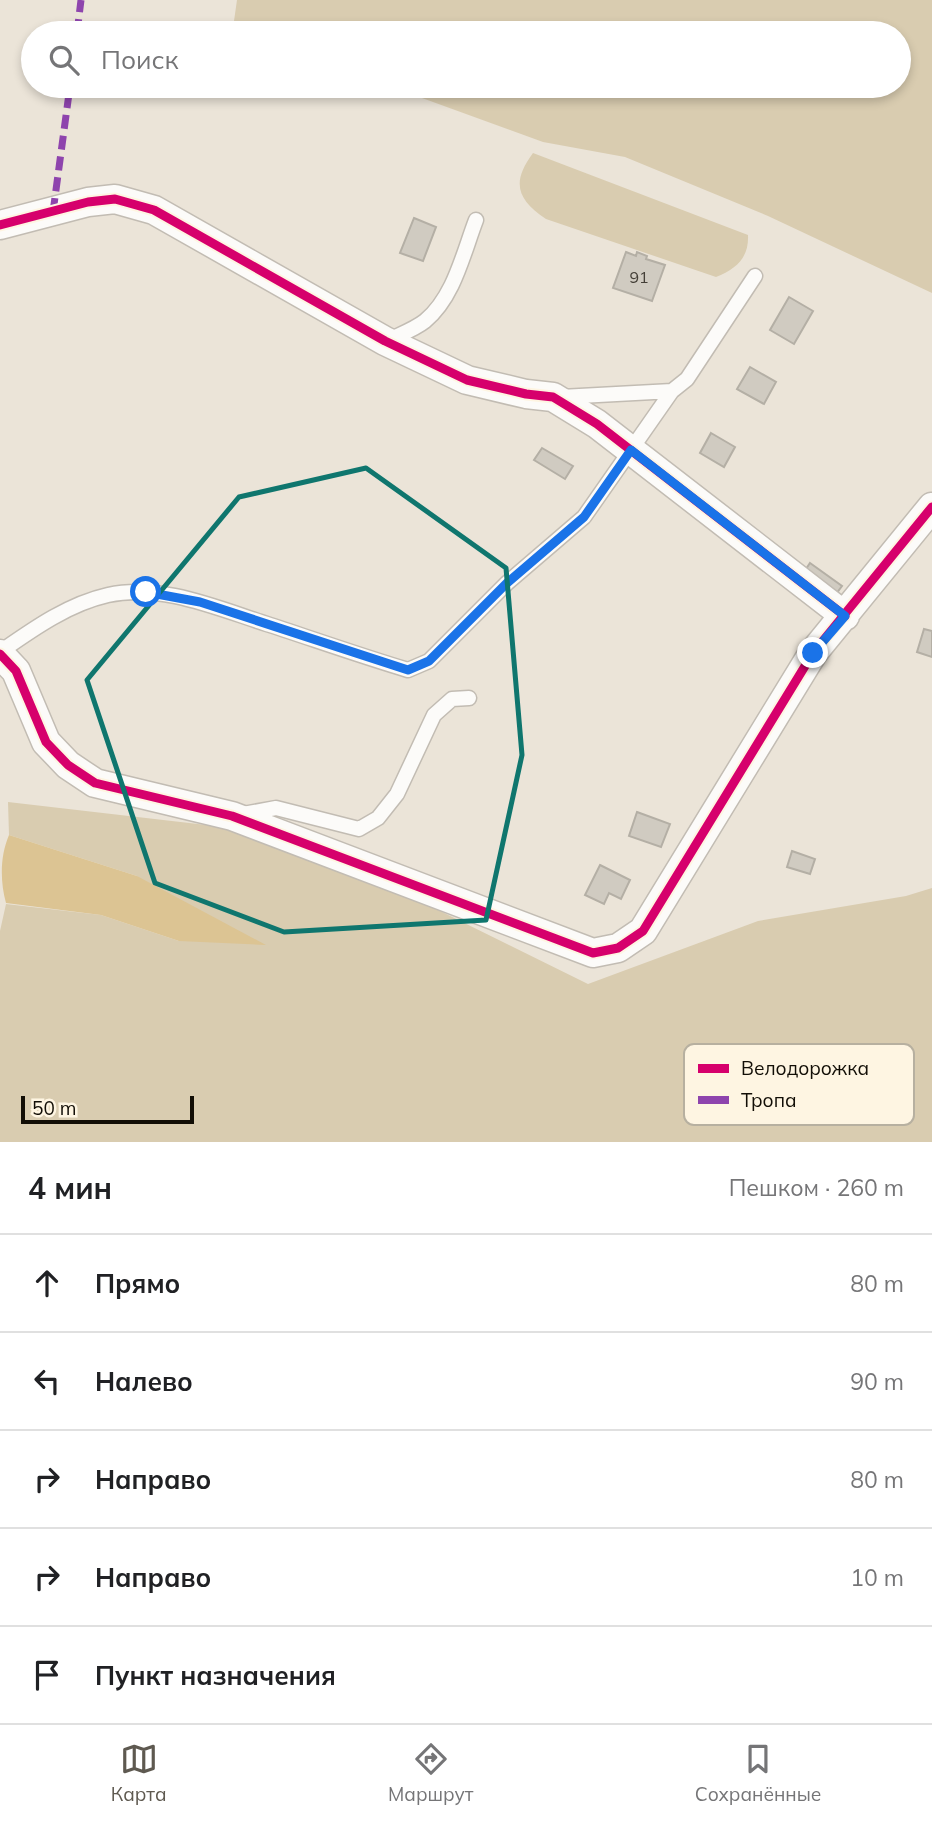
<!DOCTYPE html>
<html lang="ru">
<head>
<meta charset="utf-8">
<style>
	body { margin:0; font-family:Mulish,sans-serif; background:#f2f2f2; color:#202124 }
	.scale { position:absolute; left:21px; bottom:18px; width:173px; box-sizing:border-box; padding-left:7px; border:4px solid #120e06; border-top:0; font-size:19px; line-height:24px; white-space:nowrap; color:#120e06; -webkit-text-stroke:5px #fef5e2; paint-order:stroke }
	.stop { position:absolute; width:21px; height:21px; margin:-16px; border:5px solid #1a73e8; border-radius:50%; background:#fff }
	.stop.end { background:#1a73e8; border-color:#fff; box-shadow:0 2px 7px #0008 }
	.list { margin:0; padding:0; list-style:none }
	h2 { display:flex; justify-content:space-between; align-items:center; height:91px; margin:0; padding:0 28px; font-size:30px }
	h2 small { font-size:23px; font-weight:400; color:#757577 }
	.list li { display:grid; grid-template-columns:46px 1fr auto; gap:21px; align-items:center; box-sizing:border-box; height:98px; padding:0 28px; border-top:2px solid #e0e0e0 }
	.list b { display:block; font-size:26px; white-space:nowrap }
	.list em { font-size:23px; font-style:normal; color:#757577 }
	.icon { flex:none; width:38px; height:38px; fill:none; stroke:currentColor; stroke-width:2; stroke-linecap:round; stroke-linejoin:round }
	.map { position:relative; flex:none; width:932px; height:1142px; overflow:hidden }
	.search { position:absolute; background:#fff; box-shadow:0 4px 10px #0003; left:21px; right:21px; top:21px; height:77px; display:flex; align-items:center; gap:18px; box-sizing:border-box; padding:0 24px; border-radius:38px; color:#757577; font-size:26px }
	.sheet { height:581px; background:#fff }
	nav { display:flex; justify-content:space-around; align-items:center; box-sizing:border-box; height:98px; border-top:2px solid #e0e0e0; background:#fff; font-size:19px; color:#757577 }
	nav a { display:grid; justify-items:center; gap:4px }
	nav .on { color:#5e5950 }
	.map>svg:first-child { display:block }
	.green { fill:#d9ccb0 }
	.water { fill:#dcc493 }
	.building { fill:#d0cbc1; stroke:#b4afa5; stroke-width:2 }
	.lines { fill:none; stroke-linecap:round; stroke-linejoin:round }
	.service-casing { stroke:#c2bcb3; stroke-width:17 }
	.minor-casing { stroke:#c2bcb3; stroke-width:31 }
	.service { stroke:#fcfbf9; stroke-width:14 }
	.minor { stroke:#fcfbf9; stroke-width:28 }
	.quiet { stroke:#8e44ad; stroke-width:7; stroke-dasharray:14 7; stroke-linecap:butt }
	.cycleway-casing { stroke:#fef5e2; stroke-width:13 }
	.cycleway { stroke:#d6006c; stroke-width:9 }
	.route { stroke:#1a73e8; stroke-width:9 }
	.marked { fill:none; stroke:#0f766e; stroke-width:5; stroke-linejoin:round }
	.labels { text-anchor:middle; stroke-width:7; stroke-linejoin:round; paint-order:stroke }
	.number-label { font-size:16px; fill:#443f37 }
	.key { fill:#fef5e2; stroke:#b7b0a0; stroke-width:2 }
	.key-label { font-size:19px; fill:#120e06 }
</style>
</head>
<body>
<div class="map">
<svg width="932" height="1142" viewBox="0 0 932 1142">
	<rect width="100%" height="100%" fill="#ebe4d8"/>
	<path class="green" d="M237,0h695v293l-164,-77 -143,-59 -82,-15 -154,-56h510v-53h-652l-14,-5z
		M533,153l215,82c1,23 -12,34 -32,42l-170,-58c-29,-20 -35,-36 -13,-66z
		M8,802l276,32 304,150 170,-63 148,-25 26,-8v254h-932v-211l6,-27 95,11 78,26 -42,-65 -128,-41z"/>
	<path class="water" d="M9,835l128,41 129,69 -87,-4 -78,-26 -95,-12c-6,-22 -6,-47 3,-68z"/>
	<path class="building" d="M414,218l22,9 -13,34 -23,-8z
		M626,252l10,4 1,-4 10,4 -1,3 19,6 -13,36 -39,-13z
		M789,297l24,14 -19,33 -24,-14z
		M750,367l26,15 -12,22 -27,-15z
		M711,433l24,14 -11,20 -24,-14z
		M542,448l31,18 -8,13 -31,-19z
		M810,563l32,23 -9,12 -31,-23z
		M924,629l8,2v26l-15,-5z
		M637,812l33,12 -9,23 -32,-11z
		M792,851l23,8 -5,15 -23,-7z
		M600,865l30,15 -9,19 -12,-6 -5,11 -19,-9z"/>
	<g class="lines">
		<defs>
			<path id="service" d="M387,341c12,-6 28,-12 38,-20 29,-24 38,-67 51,-101
				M561,397l111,-6 15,-12 68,-103
				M0,652c33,-23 68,-48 108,-57 54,-12 111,14 162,30 46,15 91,31 138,45l21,-9 78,-78 77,-66 88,-126
				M243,814l33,-6 83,21 19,-11 19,-24 37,-79 18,-16 17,-1"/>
			<path id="minor" d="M0,225l88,-23 27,-3 39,11 231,131 82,39 59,14 27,3 44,27 248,192
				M0,654l16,17 30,71 22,23 27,18 137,33 361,137 25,-5 25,-17 170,-278 119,-146"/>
		</defs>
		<use href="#service" class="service-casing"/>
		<use href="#minor" class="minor-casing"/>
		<use href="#service" class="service"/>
		<use href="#minor" class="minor"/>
		<path class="quiet" d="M77,33l4,-33
			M53,212l17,-126"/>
		<defs>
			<path id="cycleway" d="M0,225l88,-23 27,-3 39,11 231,131 82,39 59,14 27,3 44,27 248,192
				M0,654l16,17 30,71 22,23 27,18 137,33 361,137 25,-5 25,-17 170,-278 119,-146"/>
		</defs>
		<use href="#cycleway" class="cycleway-casing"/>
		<use href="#cycleway" class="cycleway"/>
	</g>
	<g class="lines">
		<path class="route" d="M146,592l54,10 208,68 21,-9 78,-78 77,-66 47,-67 214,166 -32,37"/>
	</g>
	<path class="marked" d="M366,468l140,100 16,187 -36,165 -202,12 -129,-49 -68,-203 152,-183z"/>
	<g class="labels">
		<g class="number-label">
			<text x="639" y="283">91</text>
		</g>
	</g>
	<rect x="684" y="1044" width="230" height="81" rx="10" class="key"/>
	<rect x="698" y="1064" width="31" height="9" fill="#d6006c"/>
	<rect x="698" y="1096" width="31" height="8" fill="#8e44ad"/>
	<g class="key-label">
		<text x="741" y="1075">Велодорожка</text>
		<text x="741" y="1107">Тропа</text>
	</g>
</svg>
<div class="scale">50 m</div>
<div class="stop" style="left:146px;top:592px"></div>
<div class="stop end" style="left:813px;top:653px"></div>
<div class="search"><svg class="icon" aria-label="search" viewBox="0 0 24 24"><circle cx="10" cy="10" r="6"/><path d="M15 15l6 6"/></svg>Поиск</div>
</div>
<section class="sheet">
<h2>4 мин<small>Пешком · 260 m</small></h2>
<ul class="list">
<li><svg class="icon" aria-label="ahead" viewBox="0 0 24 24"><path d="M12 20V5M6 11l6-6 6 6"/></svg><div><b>Прямо</b></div><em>80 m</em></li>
<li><svg class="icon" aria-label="left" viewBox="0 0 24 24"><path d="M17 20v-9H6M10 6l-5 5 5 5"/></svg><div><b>Налево</b></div><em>90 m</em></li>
<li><svg class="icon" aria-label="right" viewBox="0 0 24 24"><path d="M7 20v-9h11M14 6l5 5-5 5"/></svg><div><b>Направо</b></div><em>80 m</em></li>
<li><svg class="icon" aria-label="right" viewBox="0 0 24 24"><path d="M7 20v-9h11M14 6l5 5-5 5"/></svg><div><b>Направо</b></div><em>10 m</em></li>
<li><svg class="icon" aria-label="arrive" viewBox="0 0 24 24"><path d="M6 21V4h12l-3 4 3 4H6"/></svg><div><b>Пункт назначения</b></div></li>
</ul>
</section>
<nav>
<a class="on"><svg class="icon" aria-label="map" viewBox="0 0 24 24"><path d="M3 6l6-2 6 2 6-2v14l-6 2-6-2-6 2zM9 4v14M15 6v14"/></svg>Карта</a>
<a><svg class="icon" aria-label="directions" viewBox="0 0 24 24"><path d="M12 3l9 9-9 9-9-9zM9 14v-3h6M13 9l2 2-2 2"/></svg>Маршрут</a>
<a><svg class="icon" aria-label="saved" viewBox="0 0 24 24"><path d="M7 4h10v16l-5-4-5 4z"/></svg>Сохранённые</a>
</nav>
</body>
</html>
